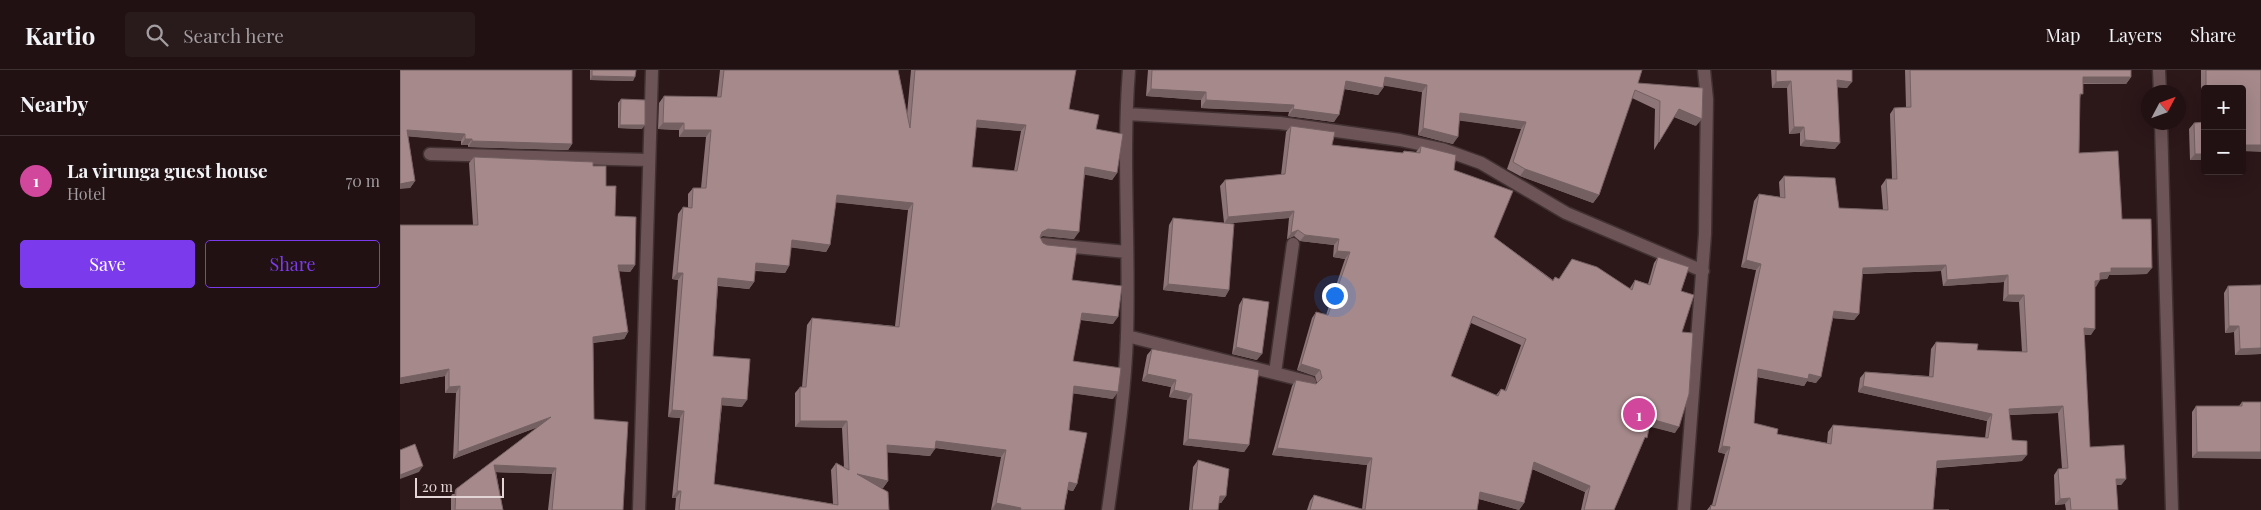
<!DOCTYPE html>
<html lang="en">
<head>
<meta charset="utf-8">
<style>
	body { margin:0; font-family:"Playfair Display",serif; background:#291a1c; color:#f1f3f6 }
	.controls { position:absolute; right:15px; top:15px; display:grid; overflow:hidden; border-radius:5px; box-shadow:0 5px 20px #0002 }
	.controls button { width:45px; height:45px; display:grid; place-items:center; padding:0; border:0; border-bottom:1px solid #3e3133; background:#211113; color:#f1f3f6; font:25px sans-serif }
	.compass { position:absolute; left:1741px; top:15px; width:45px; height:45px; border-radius:50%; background:#211113; box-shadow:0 5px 20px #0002; rotate:49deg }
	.scale { position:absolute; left:15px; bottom:12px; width:89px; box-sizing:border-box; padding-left:5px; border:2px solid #e3d4d5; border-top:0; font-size:14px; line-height:18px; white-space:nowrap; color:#e3d4d5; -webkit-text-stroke:4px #2c1719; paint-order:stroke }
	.you { position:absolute; left:934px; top:225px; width:18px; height:18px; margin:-12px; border:4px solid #fff; border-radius:50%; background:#1a73e8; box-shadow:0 0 0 8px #1a73e833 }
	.badge { display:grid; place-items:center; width:32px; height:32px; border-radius:50%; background:#7c3aed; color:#fff; font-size:16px; font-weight:700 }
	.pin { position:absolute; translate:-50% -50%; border:2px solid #fff; box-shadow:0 1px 5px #0006 }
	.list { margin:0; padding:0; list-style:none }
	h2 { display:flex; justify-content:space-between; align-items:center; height:65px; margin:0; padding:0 20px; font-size:21px }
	h2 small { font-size:16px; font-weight:400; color:#a29da0 }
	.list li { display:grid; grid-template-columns:32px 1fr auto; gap:15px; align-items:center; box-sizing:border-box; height:90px; padding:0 20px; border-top:1px solid #3e3133 }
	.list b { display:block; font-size:19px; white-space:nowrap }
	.list p { margin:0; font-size:16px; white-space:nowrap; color:#a29da0 }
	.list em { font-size:16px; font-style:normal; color:#a29da0 }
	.actions { display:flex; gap:10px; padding:15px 20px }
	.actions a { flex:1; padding:11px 0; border:1px solid #7c3aed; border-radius:5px; text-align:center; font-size:18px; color:#7c3aed }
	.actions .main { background:#7c3aed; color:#fff }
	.icon { flex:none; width:28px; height:28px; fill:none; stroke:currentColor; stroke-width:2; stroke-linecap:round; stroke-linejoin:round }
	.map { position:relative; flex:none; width:1861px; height:440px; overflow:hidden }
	header { display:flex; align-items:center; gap:30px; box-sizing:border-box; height:70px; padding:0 25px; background:#211113; border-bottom:1px solid #3e3133 }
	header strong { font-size:24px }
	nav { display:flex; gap:28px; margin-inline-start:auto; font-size:18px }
	.search { width:350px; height:45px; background:#291a1c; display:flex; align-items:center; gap:12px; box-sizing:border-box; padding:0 18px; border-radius:5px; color:#a29da0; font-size:19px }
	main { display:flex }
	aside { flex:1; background:#211113 }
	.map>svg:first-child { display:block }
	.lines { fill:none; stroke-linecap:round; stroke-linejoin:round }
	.service-casing { stroke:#413133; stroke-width:15 }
	.minor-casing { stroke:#413133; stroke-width:15 }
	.service { stroke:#6d5456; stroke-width:12 }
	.minor { stroke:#6d5456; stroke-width:12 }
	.wall { fill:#8e7678; fill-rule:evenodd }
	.shaded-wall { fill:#746061 }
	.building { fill:#a5898b; stroke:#746061; fill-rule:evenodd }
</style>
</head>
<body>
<header>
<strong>Kartio</strong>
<div class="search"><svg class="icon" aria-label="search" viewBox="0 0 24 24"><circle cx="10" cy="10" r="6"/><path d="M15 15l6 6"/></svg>Search here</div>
<nav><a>Map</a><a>Layers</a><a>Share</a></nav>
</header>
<main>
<aside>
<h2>Nearby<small></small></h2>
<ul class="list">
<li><span class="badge" style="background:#d1479c">1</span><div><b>La virunga guest house</b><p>Hotel</p></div><em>70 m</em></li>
</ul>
<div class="actions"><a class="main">Save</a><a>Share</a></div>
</aside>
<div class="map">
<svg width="1861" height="440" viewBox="0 0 1861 440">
	<rect width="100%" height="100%" fill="#2c1719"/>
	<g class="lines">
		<defs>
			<path id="service" d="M30,84l219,6
				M727,266l183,46
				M875,303l18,-129"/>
			<path id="minor" d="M1759,0l1,22
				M727,44l153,9 120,17 42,9 39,14 85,50 137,58
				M1761,52l11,388
				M643,174l84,8
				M239,440l13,-440
				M708,440c8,-58 17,-116 19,-174 3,-89 -5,-177 2,-266
				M1284,440l21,-276 2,-135 -3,-29"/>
		</defs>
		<use href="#service" class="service-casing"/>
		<use href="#minor" class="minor-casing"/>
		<use href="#service" class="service"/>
		<use href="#minor" class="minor"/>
	</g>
	<path class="wall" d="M0,0l172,74 -4,6 -100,-3v-2h-7v-4l-53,-5 7,45 -5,7z
		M190,0h46l-3,11 -43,-1z
		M320,0h178l9,44 4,-44h165l-7,39 27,20 21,44 -5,7 -27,-6 -11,65 -31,-3 -3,1 3,6 29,37 41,44 -33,-4 -7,41 40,38 -40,-6 -4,37 8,54 -4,7 -5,-1 -4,20h-73l10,-53 -66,-9 -5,8 -43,-4 1,29 -5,7 -5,-1 11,23h-214l1,-12h-4l8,-80 -12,-1 10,-137 -6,-1 6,-65 5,-7h5v-13l5,-6h8l5,-51h-27v-7l-21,-1 1,-26 5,-7 53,1zM576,57l45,4 -7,40 -42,-4zM436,132l72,8 -13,116 -83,-8 -5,7 -5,62h-2l-5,6v34l47,1 2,39 -8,-4 -5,7 2,34 -119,-20 8,-79 20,2 -29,-51 5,-70 31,3 5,-7 1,-11 30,2 4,-7 2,-19 35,5 4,-7z
		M748,0h494l-4,13 58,43 -22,-9 -20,33 1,-41 -23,-11 -33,97 -6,8 -73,-27 -13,-7 14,-40 -62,-9 -6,24 -35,-9 4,-43 -38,-7 -1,3 -5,7 -34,-6 -10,33 -46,-6 1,-4 -88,-4v-8l-55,-4z
		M1371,0h81l-5,18 -10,-1 -2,62 -35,-3v-13l-11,1 -2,-46h-15z
		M1505,0h226v7l-5,7h-43l-3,14 -1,55 43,66 25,55 -38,1 -2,4h-7l-5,8 -4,48h-7l6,112 36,32 -5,6h-5l2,25h-52l-1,-6 -10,1 -1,-30 4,-6h4l-4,-56 -49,2 3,25 10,21 -85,7 -4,42h16h-242l4,-5h1l13,-51 -7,-2 38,-182 -15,-3 13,-66 5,-7 21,3 -1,-15 5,-6 55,32 44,2 -2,-24 5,-7h6l-2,-65 4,-6 12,-1zM1541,201l2,15 61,-4 -1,19 16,1 3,50 -45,-2 -41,-8 -5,7 -2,27 -64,-4 -5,6 -2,14 129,29 -2,17 -152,-13 -5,7 -1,11 -50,-9 -23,-11 3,-46 47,9 3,-5 9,2 17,-65 21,2 5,-6 3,-40z
		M1801,0h60l-19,19h-37v71h-15l-1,-31 5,-6 7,-1z
		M221,29l21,30 -24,-1v-25z
		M891,56l41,19 70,8 2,-2 12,1 5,-6 33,24 40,67 59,43 2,-3 4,2 71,9 5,-8 13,4 6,-21 4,-6 23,34 1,41 -7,101 -25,-7 -36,84h-33l4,-18 -53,-23 -8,34 -5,7 -40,-11 -2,11h-170l3,-9 4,-6 48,14 5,-44 -95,-10 20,-69 4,-6 20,4 1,-1 -2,-7 -18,-6 15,-52 4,-6 10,3 19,-56 -12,-2 1,-12 -34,-4 -6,-5 -7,3 2,-21 -63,5 3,67 -4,7 -62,-7 6,-65 4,-7 51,5 -4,-37 5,-6 56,-5 5,-43zM1071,253l50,22 -16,45 -4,-1 -5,6 -45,-19z
		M74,87l119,9 13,20 9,30 20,49 -5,7 -11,-1 9,61 -4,7 -31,4 1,76 29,91h-75l4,-36 -56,-2 7,38h-52v-14l5,-7 82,-62 -85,32 3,-66h-11v-17l-45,8v-159h73l-4,-62z
		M1828,216l33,68 -26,1 -1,-23 -9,1 -1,-40z
		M843,228l14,62 -25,-6 7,-49z
		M752,279l97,96 -5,7 -61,-7 4,-45 -18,-3 2,-10 -29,-6 5,-26z
		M1842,332h19l-69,56v-46l4,-6h43z
		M798,390l28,36 -5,7h-2l-1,7h-29l4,-43z"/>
	<path class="shaded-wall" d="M192,6l43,1 -2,4 -43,-1z
		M985,7l42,8 -5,7 -42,-7z
		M1683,7h48l-5,7 -48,-1z
		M1437,10l15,2 -5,6 -14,-1z
		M946,11l37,7 -5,7 -38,-7z
		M1391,11l-4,7h-15l4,-6z
		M751,19l55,3 -5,8 -55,-4z
		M806,30l88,5 -5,7 -88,-4z
		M893,39l46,6 -5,7 -46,-6z
		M1279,39l23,10 -6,7 -23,-10z
		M1060,43l66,9 -5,7 -66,-9z
		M577,50l49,5 -5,6 -49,-4z
		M263,53h21l-5,7 -21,-1z
		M220,55h25l-3,4 -24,-1z
		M1394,57h10l-4,6 -11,1z
		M1023,58l35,9 -5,7 -35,-9z
		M7,60l58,4 -4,7 -58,-5z
		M284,60h27l-5,7h-27z
		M65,69h7l-4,6h-7z
		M1405,70l35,3 -5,6 -35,-3z
		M72,71l100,3 -4,6 -100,-3z
		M1842,75h19v7l-19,-1z
		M1795,84h10v6h-15z
		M685,97l32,6 -5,7 -31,-6z
		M1125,99l74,26 -6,8 -73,-27z
		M15,111l-5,7 -10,1v-5z
		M437,125l76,8 -5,7 -76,-8z
		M894,141l-5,7 -65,6 4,-7z
		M648,159l31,3 -5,7 -31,-3 -6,3 5,-7z
		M898,160l-4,6 -7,3 4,-6z
		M905,165l34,4 -5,6 -34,-4z
		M392,170l38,5 -4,7 -39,-5z
		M937,181l13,1 -5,7 -12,-2z
		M1346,190l15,4 -5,6 -15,-3z
		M356,193l33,3 -4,7 -34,-3z
		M218,195h17l-5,7 -16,-1z
		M1546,195l-5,6 -83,3 5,-6z
		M1711,198h41l-5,6 -38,1 -2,4 -12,1 5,-7z
		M277,203h6l-5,7 -6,-1z
		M1608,205l-4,7 -61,4 4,-6z
		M318,208l36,4 -5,7 -35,-4z
		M1700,210l-4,7h-5l4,-6z
		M768,214l61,6 -4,7 -62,-7z
		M1608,225h16l-5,7 -16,-1z
		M1434,241l25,3 -5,6 -24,-2z
		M682,243l36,4 -5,7 -36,-5z
		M1829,256h10l-5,6 -9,1z
		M1684,258l11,1 -4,6h-12z
		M228,262l-4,7 -35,4 4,-6z
		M836,277l26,7 -5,6 -25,-6z
		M1861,278v6l-26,1 5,-6z
		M901,294l19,6 -5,6 -18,-6z
		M49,299l-4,7 -45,8v-6z
		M1358,299l51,5 12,3 -5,6 -9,-2 -3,5 -51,-10z
		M747,304l29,6 -5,7 -29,-6z
		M60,316l-4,7h-11l4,-6z
		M674,316l44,6 -5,7 -43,-6z
		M1463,316l129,28 -5,7 -129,-29z
		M774,320l18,4 -5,6 -18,-3z
		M322,328l25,2 -5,7 -24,-2z
		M1663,336l-5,7 -54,2 5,-6z
		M272,340l12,1 -4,7 -12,-1z
		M151,347l-5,7 -93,35 5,-7z
		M1251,349l28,8 -4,6 -28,-7z
		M400,351h47l-5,7 -47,-1z
		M788,369l61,6 -5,7 -61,-7z
		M536,371l70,9 -5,7 -70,-10z
		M487,375l48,4 -5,7 -48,-4z
		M1322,376l8,1 -5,7 -7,-2z
		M877,378l95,10 -5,7 -95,-10z
		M1797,382h64v7l-69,-1z
		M1627,385l-5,6 -89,7 4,-7z
		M1134,392l56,24 -5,6 -55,-24z
		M94,395l62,3 -4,6 -62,-2z
		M23,396l-4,6 -19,7v-4z
		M457,404l31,7 -5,7 -31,-7z
		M1716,409h10l-5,6h-10z
		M669,412l8,2 -4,7 -9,-2z
		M277,421h4l-5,7h-4z
		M1080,422l44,11 -5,7 -43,-12z
		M820,426h6l-5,7 -5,-1z
		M1670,428l-5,6 -10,1 5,-6z
		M596,433l25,5 -1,2h-29z"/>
	<path class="building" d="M0,0h172v74l-100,-3v-2h-7v-5l-58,-4 8,51 -15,3z
		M192,0h44l-1,7 -43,-1z
		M324,0h174l12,58 5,-58h161l-7,39 30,6 -3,14 27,5 -6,39 -32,-6 -6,65 -31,-3 -6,3 -2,5 3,6 4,2 30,3 -5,32 50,6 -4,31 -36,-4 -9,48 48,7 -3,24 -44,-6 -5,44 18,3 -10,51 -8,-2 -5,28h-44l1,-2 -25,-5 10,-53 -70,-9 -1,8 -48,-4 1,36 -31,-7 31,18 1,18h-210l2,-19h-4l7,-80 -12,-1 11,-137h-6l6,-66 9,1 1,-20h13l5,-58h-27v-7h-21l1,-27 57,1zM577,50l49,5 -9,46 -45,-4zM437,125l76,8 -14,124 -87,-9 -6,69h-6v34h47l2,49 -13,-7 2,42 -124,-21 8,-86 25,2 3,-41 -37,-3 5,-78 36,4 2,-19 33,3 3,-26 38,5z
		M752,0h490l-4,13 65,5 -1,31 -23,-10 -20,33 1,-41 -25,-11 -36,105 -74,-26 -12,-7 13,-40 -66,-9 -2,24 -35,-9 4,-43 -42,-8 -2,11 -37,-7 -7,34 -46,-6 1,-4 -88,-5v-8l-55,-3z
		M1376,0h76v12l-15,-2 3,63 -35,-3 -1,-13h-10l-3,-46 -15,1z
		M1510,0h221v7h-48v17h-3l-1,59 39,-2 4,68h29l1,49h-41v4l-11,1v7l-5,1v48l-11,-1 6,119 34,-2 2,34h-10l2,31h-47l-1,-12 -10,1 -2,-30 10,-1 -5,-62 -54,3 3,31 15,1v14l-90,6 -4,49h16h-239l1,-5 4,1 15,-59 -8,-1 39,-182 -15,-4 13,-66 26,4 -1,-22 51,2 4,30 49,2 -2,-31h11l-3,-71 17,-1zM1546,195l1,15 61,-5v20h16l3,57 -50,-2 1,-6 -42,-2 -3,35 -68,-5 -2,14 129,28 -4,24 -155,-13 -2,19 -54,-10 1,-5 -24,-6 4,-54 50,10 1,-5 12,3 13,-66 25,3 4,-46z
		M1806,0h55v75h-19v-56h-36z
		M221,29l24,1v25h-25z
		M1805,52v32h-10l-1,-31z
		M891,56l44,6 -3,13 71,8 1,-2 16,2 1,-7 35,9 -2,15 59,21 -19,46 59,44 2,-4 4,2 13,-20 25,8 35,23 3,-10 15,5 8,-28 31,10 -8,24 13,4 -12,37 11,1 -4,61 -10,33 -28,-8 -4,19 -2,-1 -31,73h-30l6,-24 -56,-24 -10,41 -44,-11 -3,18h-112l7,-52 -95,-10 19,-68 20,4 6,-6 -2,-8 -19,-6 15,-52 12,3 22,-63 -13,-1 2,-12 -34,-4 -7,-5 -7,3 3,-22 -66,6 -3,-37 60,-6zM1073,246l53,23 -20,52 -5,-2 -3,7 -47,-20z
		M74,87l119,5v4h13v20h10l-1,30 21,1 -1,48h-17l10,67 -35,5 1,82 34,3 -5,88h-71l4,-42 -62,-3 9,45h-48l1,-21 95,-72 -93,35 2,-66 -11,1v-18l-49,9v-153h78z
		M773,148l61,6 -5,66 -61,-6z
		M1861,215v63l-21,1 -1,-23h-10l-1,-40z
		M843,228l26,4 -7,52 -26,-7z
		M752,279l107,21 -10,75 -61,-6 4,-45 -18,-4 2,-10 -29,-6z
		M1842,332h19v50h-64l-1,-46h46z
		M15,374l8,22 -23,9v-25z
		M798,390l31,9 -3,27h-6l-2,14h-26z
		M914,425l51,15h-55z"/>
</svg>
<div class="controls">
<button>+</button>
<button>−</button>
</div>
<svg class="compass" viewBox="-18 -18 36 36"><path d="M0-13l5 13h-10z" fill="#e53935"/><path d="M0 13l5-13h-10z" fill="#a29da0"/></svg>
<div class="scale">20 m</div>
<div class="you"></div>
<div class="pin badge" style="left:1239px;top:344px;background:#d1479c">1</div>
</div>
</main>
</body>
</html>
